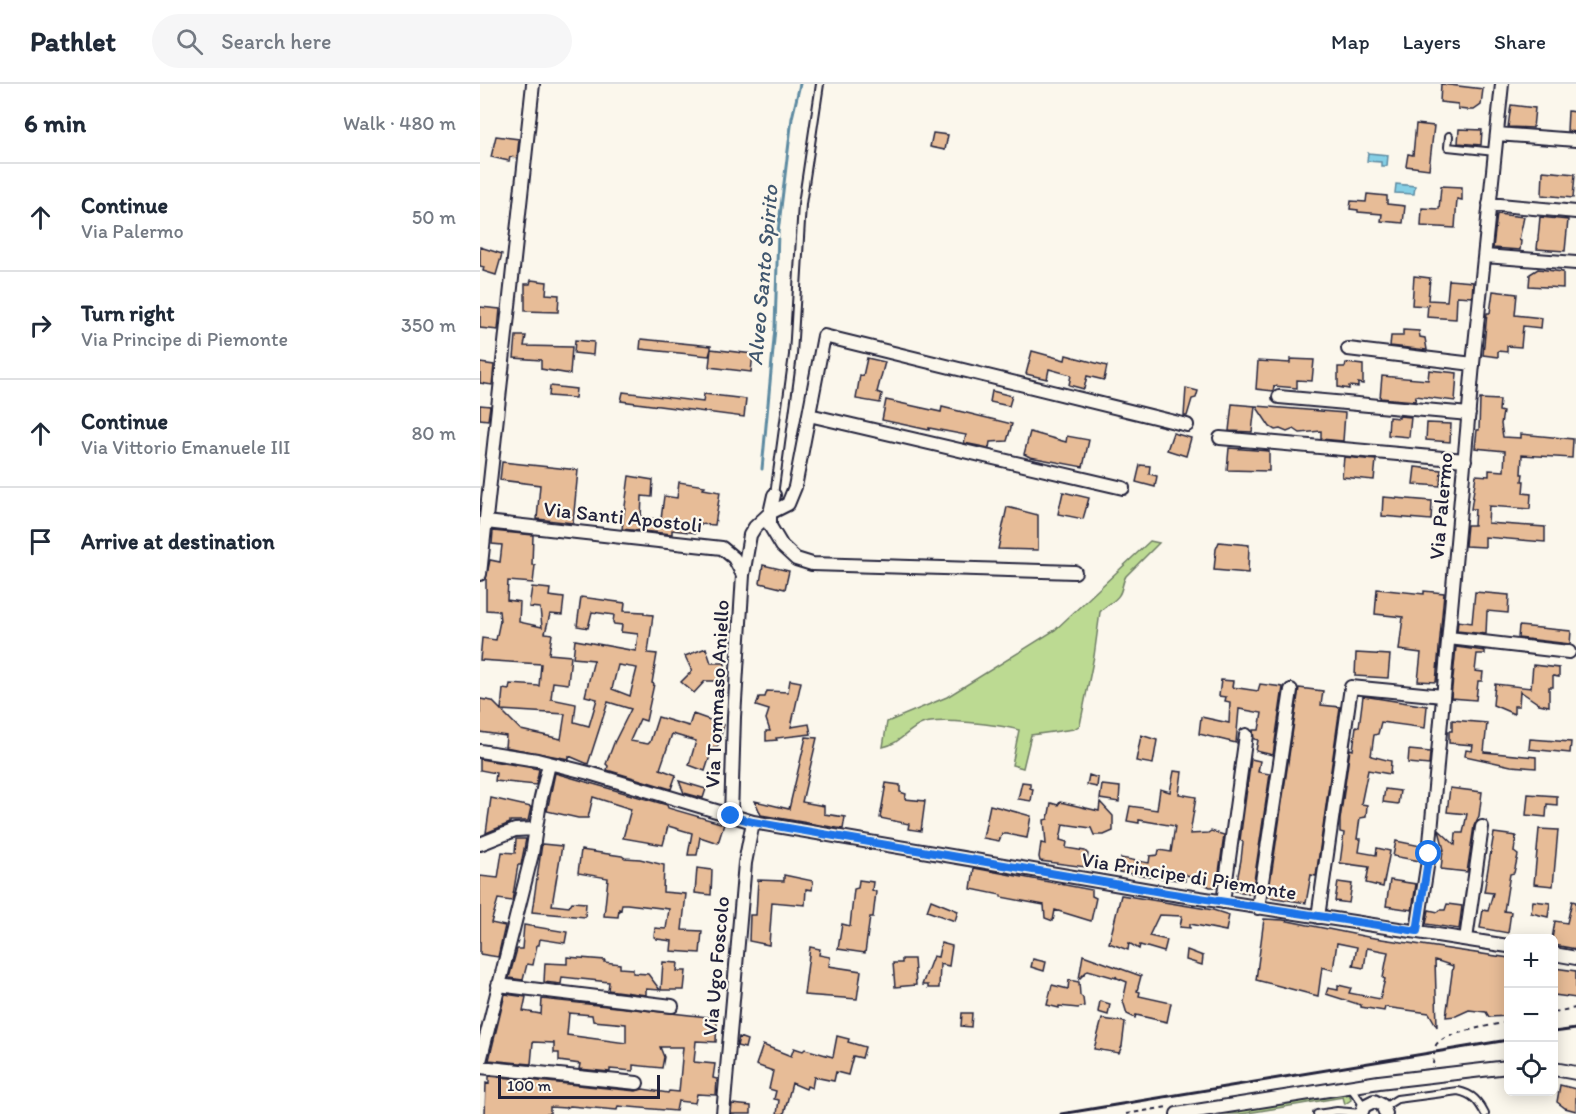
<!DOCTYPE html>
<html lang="en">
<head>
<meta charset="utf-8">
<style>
	body { margin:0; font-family:Itim,sans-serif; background:#f6f6f7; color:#1f2937 }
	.controls { position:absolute; right:18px; bottom:18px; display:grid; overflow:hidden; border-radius:9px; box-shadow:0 3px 15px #0003 }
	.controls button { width:54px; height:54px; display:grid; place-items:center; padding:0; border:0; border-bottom:2px solid #e0e1e3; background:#fff; color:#1f2937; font:30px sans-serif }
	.scale { position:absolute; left:18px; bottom:15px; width:162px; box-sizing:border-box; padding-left:6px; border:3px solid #22223b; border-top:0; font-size:16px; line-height:21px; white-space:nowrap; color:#22223b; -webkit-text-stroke:4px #fbf7ec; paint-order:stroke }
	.stop { position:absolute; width:18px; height:18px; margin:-14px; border:4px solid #1a73e8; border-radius:50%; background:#fff }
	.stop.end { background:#1a73e8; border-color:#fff; box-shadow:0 2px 6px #0008 }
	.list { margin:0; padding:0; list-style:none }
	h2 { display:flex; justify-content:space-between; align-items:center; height:78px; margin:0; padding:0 24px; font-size:26px }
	h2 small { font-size:20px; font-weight:400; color:#747a83 }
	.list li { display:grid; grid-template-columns:39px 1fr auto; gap:18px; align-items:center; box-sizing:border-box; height:108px; padding:0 24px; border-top:2px solid #e0e1e3 }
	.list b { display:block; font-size:22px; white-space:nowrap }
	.list p { margin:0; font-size:20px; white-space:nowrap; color:#747a83 }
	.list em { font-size:20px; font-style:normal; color:#747a83 }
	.icon { flex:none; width:33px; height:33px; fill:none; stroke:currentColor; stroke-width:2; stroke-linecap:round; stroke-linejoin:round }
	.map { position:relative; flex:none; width:1096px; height:1030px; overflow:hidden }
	header { display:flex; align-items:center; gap:36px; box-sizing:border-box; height:84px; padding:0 30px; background:#fff; border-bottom:2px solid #e0e1e3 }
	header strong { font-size:28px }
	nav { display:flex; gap:33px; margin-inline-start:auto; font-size:21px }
	.search { width:420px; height:54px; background:#f6f6f7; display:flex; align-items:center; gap:15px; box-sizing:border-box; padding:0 21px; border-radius:33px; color:#747a83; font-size:22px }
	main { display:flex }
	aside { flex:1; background:#fff }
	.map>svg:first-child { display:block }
	.green { fill:#bcda92; stroke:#6f7e66; stroke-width:1.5 }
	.water { fill:#85cfe5; stroke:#5d8aa1; stroke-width:1.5 }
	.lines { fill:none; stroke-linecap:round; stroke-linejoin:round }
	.stream { stroke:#5d8aa1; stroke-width:3 }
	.building { fill:#e7bc97; stroke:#22223b; stroke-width:1.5; fill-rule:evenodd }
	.service-casing { stroke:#22223b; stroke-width:10 }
	.minor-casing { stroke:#22223b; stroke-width:16 }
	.path { stroke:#22223b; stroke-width:2; stroke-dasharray:4.5 4.5; stroke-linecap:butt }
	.service { stroke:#fbf7ec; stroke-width:6 }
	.minor { stroke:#fbf7ec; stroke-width:12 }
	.rail { stroke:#22223b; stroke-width:3 }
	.route { stroke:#1a73e8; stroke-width:8 }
	.labels { text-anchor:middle; stroke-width:4.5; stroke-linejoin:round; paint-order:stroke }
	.street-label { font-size:21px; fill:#22223b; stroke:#fbf7ec }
	.water-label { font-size:22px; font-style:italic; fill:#40566e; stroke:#fbf7ec }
</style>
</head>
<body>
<header>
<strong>Pathlet</strong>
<div class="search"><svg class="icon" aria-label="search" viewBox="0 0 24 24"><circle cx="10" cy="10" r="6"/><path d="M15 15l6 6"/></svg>Search here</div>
<nav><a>Map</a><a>Layers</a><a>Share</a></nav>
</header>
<main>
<aside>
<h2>6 min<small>Walk · 480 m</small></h2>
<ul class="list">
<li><svg class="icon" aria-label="ahead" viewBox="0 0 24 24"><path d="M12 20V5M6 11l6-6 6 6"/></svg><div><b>Continue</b><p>Via Palermo</p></div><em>50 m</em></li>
<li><svg class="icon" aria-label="right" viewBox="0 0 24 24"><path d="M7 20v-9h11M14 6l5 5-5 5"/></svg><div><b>Turn right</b><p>Via Principe di Piemonte</p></div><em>350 m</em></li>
<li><svg class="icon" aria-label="ahead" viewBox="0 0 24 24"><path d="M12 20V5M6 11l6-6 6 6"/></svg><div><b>Continue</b><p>Via Vittorio Emanuele III</p></div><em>80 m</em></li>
<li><svg class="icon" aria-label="arrive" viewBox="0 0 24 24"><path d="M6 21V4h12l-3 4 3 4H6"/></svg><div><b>Arrive at destination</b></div></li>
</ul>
</aside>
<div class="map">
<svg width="1096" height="1030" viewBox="0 0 1096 1030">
	<rect width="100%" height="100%" fill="#fbf7ec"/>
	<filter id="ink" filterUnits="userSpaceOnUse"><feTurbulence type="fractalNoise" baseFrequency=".0167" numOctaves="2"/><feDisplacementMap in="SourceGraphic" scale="12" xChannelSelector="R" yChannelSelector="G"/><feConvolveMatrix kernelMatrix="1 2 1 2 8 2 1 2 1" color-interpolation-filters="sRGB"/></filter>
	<g filter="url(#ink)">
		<path class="green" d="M670,457l9,2 -33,33c-4,6 -3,13 -7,19 -4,7 -14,10 -19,17l-6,44 -14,69 -6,4 -43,6 -8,33 -11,-3 7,-35c-18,-5 -81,-13 -97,-6 -15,6 -21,19 -39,23l4,-25 60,-25 108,-67z
			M869,1009l2,7 -6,4 -2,-7 -101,17h-22z"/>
		<path class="water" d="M888,69l20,2 -1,11h-6v-4l-14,-1z
			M916,100l19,2 -1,8 -19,-1z"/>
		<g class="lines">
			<path class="stream" d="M282,385l13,-141 3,-96 14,-114 8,-34"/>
		</g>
		<path class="building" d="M961,0l42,5 -2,16 -7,5h-6l-10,-1v-5l-18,-2z
			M1031,21l24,3 -2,20 -25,-1z
			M1088,27l8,1v20l-9,-1z
			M936,40l18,2 -5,43 -23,-3 2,-12 5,1z
			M979,45l23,1 -1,15 -23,-2z
			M453,49l15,2 -3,15 -15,-3z
			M16,52l23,3 -2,19 -7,-1 -1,4 -18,-4z
			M1063,87l32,3 -2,24 -31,-3z
			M961,102l21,1v13l-5,-1 -2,29 -34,-2 1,-18 17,1z
			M887,110l20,2v8l18,2 -2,17 -22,-2 1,-7 -24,-2v-2l-8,-1 1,-8 15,1z
			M1017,130l27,3 -5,23 2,1 -1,9 -27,-2z
			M1060,133l28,3 -3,31 -28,-2z
			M0,163l22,7 -6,21 -13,-4 1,-4 -4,-1z
			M1058,185l25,3v16l-34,-2 1,-12z
			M934,192l16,2 -2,22 19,1 2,-21 24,2 -1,15 -15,-1 -1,23 -29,-2 1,-14v3l-16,-1z
			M51,196l16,2 -1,12 13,1 -1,17 -33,-1v-27h5z
			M1013,207l24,3 -2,21 27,3 -1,10 -18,-2 -2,21 -14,-1v6l-9,-1v6l-15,-2 4,-42h3z
			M0,223l20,2 -2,21 -18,-2z
			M923,246l16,1 1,6 5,1 2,12 -37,-4 1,-10h12z
			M36,252h10l-2,10 48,1 -2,27 -29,-5v-9l-27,-2z
			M161,255l70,7v3l42,5 -2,18 -42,-5 2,-18 -2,7 -69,-7z
			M95,256l19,2 -1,13 -19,-2z
			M552,267l33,9 1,-5 41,11 -3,14 -17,-4 -3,13 -15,-4 2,-10 -22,-6 -2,10 -21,-5z
			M387,274l18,4 -8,30 5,2 -2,9 -24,-4 4,-24 3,1z
			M810,275l24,1 -2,21 -15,-1v8l-23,-2 -1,5 -17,-2 2,-28 32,2z
			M0,279l14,2 -2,20 -12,-2z
			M866,279l17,2v19l-5,-1v4l-9,-1v3l-11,-2v-20h7z
			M949,286l28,3 -2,28 -39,-5 -1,5 -35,-3 2,-22 46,4z
			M70,302l26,3 -1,9 -26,-2z
			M706,304l12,3 -2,7 -4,1 -5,17h-3z
			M512,307l20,5 -3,10 -19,-4z
			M143,308l80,10 1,-8 42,5 -2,18 -123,-16z
			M1000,315l20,1 -1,11 4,1 -2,12 2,13 18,1v-4l52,5 -1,19 -50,-3 -1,19h2l-1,7h2l-1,12 8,1 -1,15 -41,-3 -1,17 57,4v15l-60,-5v10l-20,-1 2,-21h7l1,-16h-4l5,-34 13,1v-6l15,1 1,-20 -30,-3 2,-18h2z
			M406,316l55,12 1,-5 70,17 -5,17 -17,1 -1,6 -25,-5 2,-8 -37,-7v2l-47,-10z
			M752,320l23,2 -3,26 -23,-1z
			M0,321l10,1 -2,14 -8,-1z
			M776,322l89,7 -2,28 -22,-2v-8l-21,2 -6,-4 -7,3 -7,-3 -5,1 -5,-3z
			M919,332l12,1 -2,20 -21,-2 1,-18 10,1z
			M947,339l24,1 -1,18 -24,-2z
			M550,348l36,10 1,-6 22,4 -6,27 -53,-10 -6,-3z
			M693,349l18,5 -5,18 -19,-6z
			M749,364l40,3v20l-42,-1z
			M864,373l32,3 -2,20 -32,-3z
			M22,378l76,8 -5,53 -36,-4 3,-34 -40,-5z
			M660,381l10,1 -1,8 8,2 -2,11 -19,-5z
			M935,383l26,3 -1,16 -27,-2z
			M149,392l24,4 -1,17 -10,-1 -1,22 20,1 3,-23 13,2 2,-16 26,4 -2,3 17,3 -5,33 -17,-1 -1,9 -25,-3v4l-50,-5z
			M583,408l26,6 -6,21 -25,-5z
			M903,413l49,4 -1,19 -49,-4z
			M527,423l31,8v35l-40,-1z
			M13,447l40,4 -1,30h3l-2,18 -25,-2 -1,19 13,2 -1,20 23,5 -2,-19 -11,-1 3,-20 18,2 -1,7 15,2 -2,17 -12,-1 -5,19 7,1 -3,20 22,2 -3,28 -15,-2 -2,17 25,5 -2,18 15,4 8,-27 -12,-3 9,-36 -21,-2 2,-18 61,11 2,-17 -17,-2 1,-7 -8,-1 -1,-2 1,-7 -22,-3 -4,16 -11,-2 4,-29 44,6 -1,8 20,1v2l9,1 -5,38 9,1 -5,29 2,1 -8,37 -6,-2 -10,22 18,3 2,-2 8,-25 31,9 4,-12 31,11 -7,23 -4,-1 -8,24 -16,-6 7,-24 -24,-7 -12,35 16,6 -5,14 -64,-19 1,-4 -2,-2 8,-21 17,-34 -23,-7 -20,62 -19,-8v3l-64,-12 1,-11 -26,-4v-33l12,2 29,29 40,9 4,-25 -64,-4 2,-21 6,1 1,-6 29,2 2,-22 -61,-4 2,-22 14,2 4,-19 -1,-10 -13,-1v-31l4,-19 10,2 2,-17 -10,-1zM138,581l19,3 -7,28 -18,-7z
			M739,458l30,3 -1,28 -34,-3 2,-21z
			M283,481l26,6 -4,18 -25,-6z
			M897,505l47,5v-3l20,2 -8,89 -18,-1 3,-28 -22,-3 4,-33 -28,-3z
			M995,508l34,3 -1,18 -21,-2 -1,23 -29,-3 1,-10 14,2z
			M1039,542l52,5 -1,13 -52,-6z
			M976,563l29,4v3h-8l-2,17 8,1 -1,9h-4l-2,19 -25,-2z
			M226,564l5,15h14v18h-20l-11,12 -13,-11 11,-11 -7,-15z
			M876,569l34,2 -2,23 -33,-2z
			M1053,581l26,3v9l-6,-1v11h-4v19l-10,-2 -19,-13 -1,15h-5v8l-21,-9 2,-21 36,4z
			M310,596l11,2 -10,45 18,-3 2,10 -35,4 1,2 -11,1v-10h4l-4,-12 3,-9 -13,-4 3,-9h6l2,-6 21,1z
			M741,596l12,1 -1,6 26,4 2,-7 23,3 -10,68 -17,-4 2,-11 -4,-1 -1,-9h6l3,-17 -23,-4 -3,34 -37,-9 2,-17 28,6 1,-21 -5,-1 1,-4 -7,-1z
			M819,604l24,3 -2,14 19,2 -24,169 -5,-1 -5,28 -38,-6z
			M883,612l64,10 -2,22 -44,-6 -3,12 -4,1 -3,21 20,5 -1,13 -22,-4 -7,34 6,1 -1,12 -6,1 -3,21h4l-2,13 17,3 1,-7 13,3 -7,36 -17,-4 3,-16 -29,-4 4,-30 -4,-1v-12l10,-71 3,1 3,-24 3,1z
			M972,636l35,3 -3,29 52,5v11l-25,-2 -46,-10 1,-6 6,1 1,-6 -24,-2v-12h3z
			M661,651l16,5 -4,24 -17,-3z
			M326,653l11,1 -15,64 22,4v8l21,3 -2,12 -82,-14 -6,-14 34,8z
			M1050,655l41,3 -1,11 -41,-4z
			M929,666l21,2 -1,13 -21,-2z
			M0,675l59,10 -3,16 -41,-4 1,-8 -16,-3z
			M771,675l9,2 -2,11 12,2 -18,120 -17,-3 6,-31 2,-18 -3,-2z
			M694,687l8,1 -3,22 17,3 -6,37 18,-1 3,-2 13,4 -7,52h-7l-25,-13v7l-66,-9 2,-14 28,5 1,-7 8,-1 1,-5 12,2 4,-26 -36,-6v3l-12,-2 3,-15 27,4 3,-21 10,3z
			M75,689l112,32 1,3 56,16 -6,19 -18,-6 -3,18h-9l4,-22 -24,-7 -5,19 -40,-7 8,-29 -38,-12 -5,21h-10l-31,-7z
			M609,691l9,3 -1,9 -10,-2z
			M199,697l27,8 -3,9 -19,-5z
			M542,698l8,1v5l3,1 -2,12 -13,-2z
			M406,699l14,2v7l6,2 -1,5 20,2 -4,30 -13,-2 1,-5 -29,-6z
			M622,701l18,2 -1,15 -19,-3z
			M970,704l32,4 -3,24 -5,10 -7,46 -26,-3 2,-19h1l-5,-20 16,15 1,-12h7l4,-19 -20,-2z
			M905,705l15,2 -2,13 -15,-2z
			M1048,710l29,2v9l-10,-1 -1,13 -20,-2z
			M11,714l40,9 -3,14h-18v2l-24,10z
			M580,718l39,9 1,-9 13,14v15l-9,4h-10l-3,-7 -28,-4 -3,16 7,2 -1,6 19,3 3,3 -2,13 -46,-6 -1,-4 2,-14 5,1 -2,-24 4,-1 3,-16 7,2z
			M510,721l41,11 -4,22 -20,-4h-5l-3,7 -16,-3z
			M1059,745l19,1 -5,56 -19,-2z
			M1014,749l22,3 -2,16 4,3 -4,18 -4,1 -6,37 7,1 -3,21 -28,-5 3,-18 5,1 5,-18 -9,-1z
			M36,755h10l-5,26h-3l-6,36 -14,-2 -7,24 14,3 -7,31 -18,-3v-78l18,2 4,-26 13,1z
			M916,757l25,5 -1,15 -27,-5z
			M62,760l20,2 -10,59 17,2 3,-5 14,1 -1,14 -53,-5z
			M101,766l41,6 3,2 15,1 24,6 -1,27 23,2 -4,36 20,1 -2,22 -29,-2 1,-10 -15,-2 -3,-2 1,-9 11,1 3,-20 -42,-5h-5l-1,6 -2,-1 -1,8 -14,-1 4,-38 -30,-5z
			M217,784l15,2 -1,25 -16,-2z
			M494,784l118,22v6l4,2 -5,23 -36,-11 -2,11 -8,-3 -1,-13 -43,-8v-2l-30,-6z
			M304,791l29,6 -1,9 -6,-1 -1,16 -33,-3 -3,43 -20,-4 1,-26h6l2,-35 26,1z
			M379,796l14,2 -1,8 4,2 -3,25h-3l-5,36 -27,-4 4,-25 8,2 4,-37 4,-1z
			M910,796l26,4 -4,26 -26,-4z
			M858,798l14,2 -3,19 -14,-2z
			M641,811l92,15 16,5 -3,16 -36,-7v4l-10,-1 2,-11 -23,-1 -10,21 18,4 -3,12 -24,-7 -1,4 -10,-6 -1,7 -19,-7z
			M451,816l27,11 -3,10 -28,-10z
			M1053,817l17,2 -2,14 -17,-4z
			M1092,817l4,1v47l-22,-4v-6h-2l3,-18 12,2z
			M967,820l15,2 -3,23 -33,-5 3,-14 9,2 2,-2h5z
			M784,835l19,1 85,17 141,21v58l-20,1 -3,-5 -17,-2 -13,6 -10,1 7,-51 -18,-6 2,67 -8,-14 -44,-6 -1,4 -23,-4v-2l-35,-11 2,-6 10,2v-5l13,3 -2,5 31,6 5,-20 -2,-1 5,-26 -21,-4 -3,20 -11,-2 4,-19 -20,-4 -4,27 -11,-3 -4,29 -62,-16z
			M44,841l43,7 -2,11 -25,-4 -1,6h-2l-4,20 -6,-1 -4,16 -14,-2 8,-29h5z
			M461,859l11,3 -3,20 -9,-2 -1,24h-11v-3h-6l11,-29 5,1z
			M330,863l10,2 -1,6 11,2 -1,9 32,5 -4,28 -53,-4z
			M707,866l16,6 -1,9 -16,-5z
			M603,871l58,21 -4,15 3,1 -1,4 32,7 -4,19 -31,-7 -1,3 -8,-4 -4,-13 4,-19 -10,-4 -1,-2v2l-28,-8 -9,9z
			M87,873l38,3 -1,2 16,2v4l13,1v4l15,1 12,16 -14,-1v6l-38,-5 1,-8 -47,-5 -1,7 -17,-2 1,-19 22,1z
			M422,875h12l2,26 -21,2 -2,-24h9z
			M553,875l13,3 -2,9 -13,-4z
			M183,878l15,1 -1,8h9l-2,19h-23z
			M1074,884l22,3v27l-22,-3z
			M589,896l10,2 1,13 3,3 1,8 -6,2 -19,-2v2l-12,-3 5,-20 16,4z
			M25,910l21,3 -3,14 18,3 1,-15 175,19 -1,24 -20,-1 -2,21 21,2 -2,14 4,1 -1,16 -19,-1 -2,9 -17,-2 -2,10 -58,-5 -1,4 -47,-4 -4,2 -16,-1v7h-65l1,-31 3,1v-8l147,15 7,-2 25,4 1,-2 10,1 4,-45h-23l4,10 -2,11 -29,-3v6l-23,-2v3l-31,-3 1,-5 -21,-3v-8h-5v-10l-21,-1 -2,22 -42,-4zM89,929l23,2 1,6 33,3v19l-59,-8z
			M620,917l10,3 -2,11 -10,-3z
			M482,929h10l-1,14 -10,-1z
			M622,935l23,3 -3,24 -3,7 -25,-4z
			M357,952l12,3 -1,3 17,5 -3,11 -9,-2 -5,19 -12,-3 -2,9 -20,-4 -2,11 -5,-2 -1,3 -14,-6 -8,31h-7l2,-14 -5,-1 2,-8 -7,-2 4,-18 -17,-6 7,-20 28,11 3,-8 9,3 2,-2 28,8z
			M259,953l8,3 -2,8 -8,-2z
			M1080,1001l16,4v22l-11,-3 -8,-6z
			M252,1020l19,2v8h-20z"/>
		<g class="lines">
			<defs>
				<path id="service" d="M969,52l-1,11 47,5
					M294,411l19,-140 9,-151 18,-120
					M871,1004l13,18
					M904,1023l13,-8 61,-8c15,3 20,10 27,23
					M837,1030l20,-3 24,2"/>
				<path id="minor" d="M1017,50l79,6
					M1009,120l87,8
					M1005,172l91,7
					M868,265l125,15
					M799,313l190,17
					M329,331l314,73
					M740,354l245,22
					M294,411l-4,18v13l12,20 14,13 16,5 263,8
					M6,438l236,26 12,10 9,17
					M0,490l53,-490
					M969,554l120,14
					M0,667l57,9 52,13 164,49 414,71 341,53
					M251,732l3,-99 9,-142 7,-40 5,-8 15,-14 18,-9 7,-17 29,-151 363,89
					M0,760l35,-14 20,-1
					M743,818l23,-167
					M778,824l33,-218
					M838,833l33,-230 92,9
					M937,847l12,-77 44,-490 29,-280
					M986,855l16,-112
					M1074,870l22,4
					M18,901l174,21
					M0,977l52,-207 8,-52 9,-38
					M0,983l157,16
					M1074,985l22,4
					M243,1030l22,-251 8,-41
					M697,1030l202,-32 129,-15
					M881,1030l3,-8 10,-5 8,4 4,9"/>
			</defs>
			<use href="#service" class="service-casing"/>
			<use href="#minor" class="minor-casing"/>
			<path class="path" d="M1074,928l22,-4
				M953,980c1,-6 1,-14 3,-19 7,-12 58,-20 72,-23
				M646,1030l42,-7"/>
			<use href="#service" class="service"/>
			<use href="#minor" class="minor"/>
			<path class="rail" d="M1074,948l22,-3
				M581,1030l447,-74"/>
		</g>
	</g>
	<g class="lines" filter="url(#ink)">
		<path class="route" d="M251,732l22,6 414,71 250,38 12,-77"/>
	</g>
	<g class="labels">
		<g class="street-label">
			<text transform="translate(961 422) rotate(-85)" y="7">Via Palermo</text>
			<text transform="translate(143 433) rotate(6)" y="7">Via Santi Apostoli</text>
			<text transform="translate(237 610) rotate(-87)" y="7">Via Tommaso Aniello</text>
			<text transform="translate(709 792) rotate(9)" y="7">Via Principe di Piemonte</text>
			<text transform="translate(236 882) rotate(-85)" y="7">Via Ugo Foscolo</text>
		</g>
		<g class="water-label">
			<text transform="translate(282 191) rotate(-85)" y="8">Alveo Santo Spirito</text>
		</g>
	</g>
</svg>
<div class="controls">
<button>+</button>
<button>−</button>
<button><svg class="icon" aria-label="locate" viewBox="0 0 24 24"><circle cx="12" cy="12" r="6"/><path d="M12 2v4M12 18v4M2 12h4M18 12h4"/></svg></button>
</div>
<div class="scale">100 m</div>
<div class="stop" style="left:949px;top:770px"></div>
<div class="stop end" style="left:251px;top:732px"></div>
</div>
</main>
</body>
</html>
